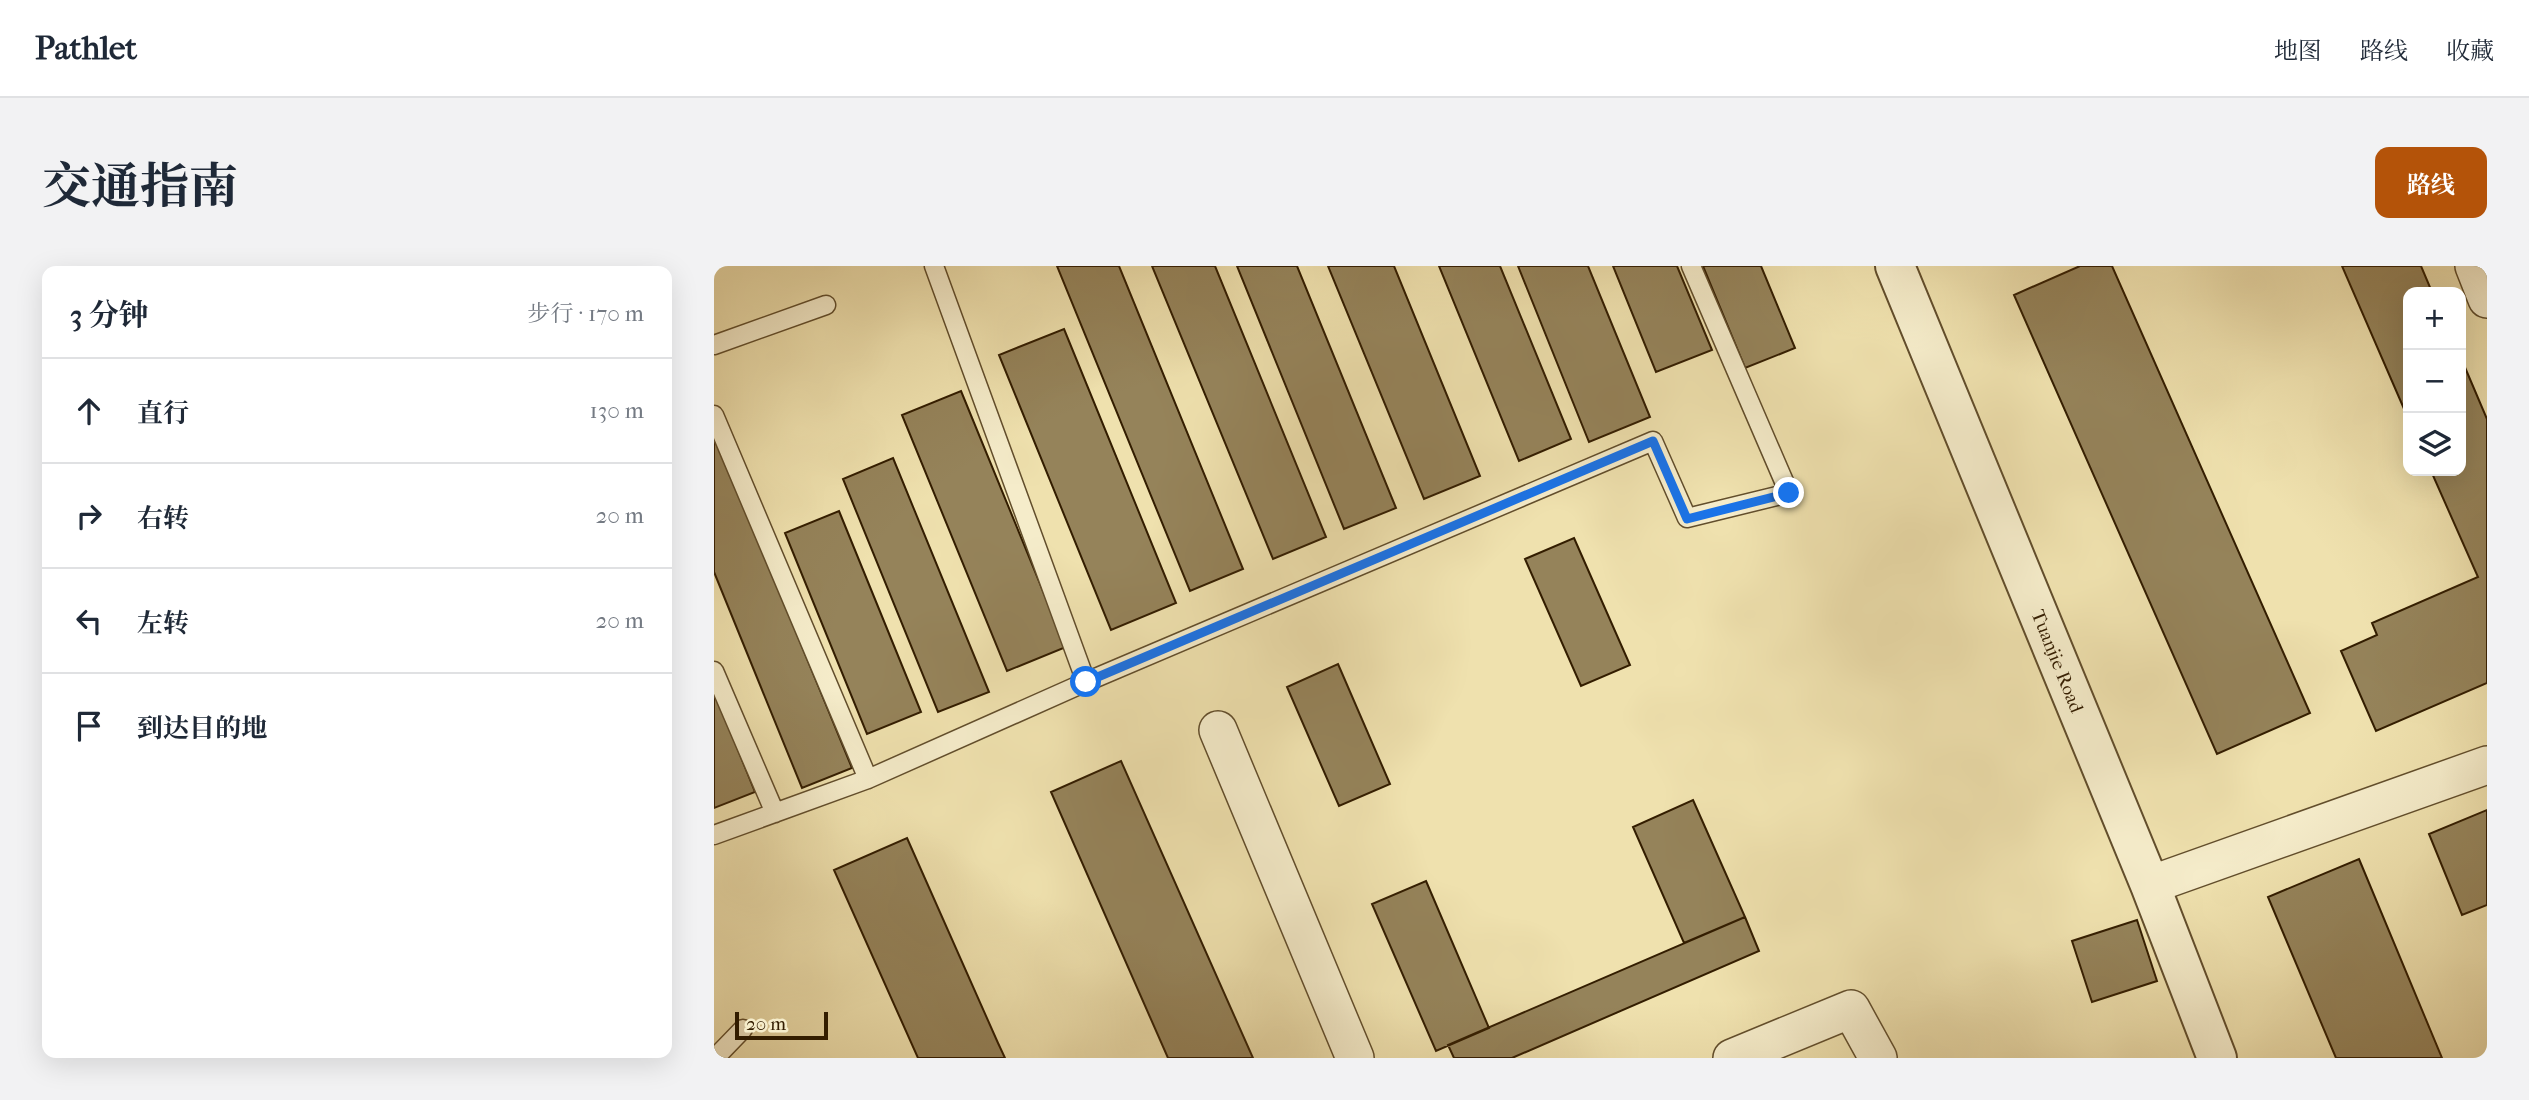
<!DOCTYPE html>
<html lang="zh">
<head>
<meta charset="utf-8">
<style>
	body { margin:0; font-family:"IM FELL French Canon","Noto Serif SC",serif; background:#f2f2f3; color:#1f2937 }
	.controls { position:absolute; right:21px; top:21px; display:grid; overflow:hidden; border-radius:14px; box-shadow:0 7px 28px #0002 }
	.controls button { width:63px; height:63px; display:grid; place-items:center; padding:0; border:0; border-bottom:2px solid #e0e1e3; background:#fff; color:#1f2937; font:35px sans-serif }
	.scale { position:absolute; left:21px; bottom:18px; width:93px; box-sizing:border-box; padding-left:7px; border:4px solid #331d00; border-top:0; font-size:19px; line-height:24px; white-space:nowrap; color:#331d00; -webkit-text-stroke:5px #f5ecca; paint-order:stroke }
	.stop { position:absolute; width:21px; height:21px; margin:-16px; border:5px solid #1a73e8; border-radius:50%; background:#fff }
	.stop.end { background:#1a73e8; border-color:#fff; box-shadow:0 2px 7px #0008 }
	.list { margin:0; padding:0; list-style:none }
	h2 { display:flex; justify-content:space-between; align-items:center; height:91px; margin:0; padding:0 28px; font-size:30px }
	h2 small { font-size:23px; font-weight:400; color:#747a83 }
	.list li { display:grid; grid-template-columns:46px 1fr auto; gap:21px; align-items:center; box-sizing:border-box; height:105px; padding:0 28px; border-top:2px solid #e0e1e3 }
	.list b { display:block; font-size:26px; white-space:nowrap }
	.list em { font-size:23px; font-style:normal; color:#747a83 }
	.icon { flex:none; width:38px; height:38px; fill:none; stroke:currentColor; stroke-width:2; stroke-linecap:round; stroke-linejoin:round }
	.map { position:relative; flex:none; width:1773px; height:792px; overflow:hidden; border-radius:14px }
	header { display:flex; align-items:center; gap:42px; box-sizing:border-box; height:98px; padding:0 35px; background:#fff; border-bottom:2px solid #e0e1e3 }
	header strong { font-size:33px }
	nav { display:flex; gap:38px; margin-inline-start:auto; font-size:24px }
	.intro { display:flex; align-items:center; justify-content:space-between; box-sizing:border-box; height:168px; padding:0 42px }
	h1 { margin:0; font-size:49px }
	.button { padding:18px 32px; border-radius:14px; background:#b45309; color:#fff; font-size:24px; font-weight:700 }
	main { display:flex; gap:42px; padding:0 42px }
	aside { flex:1; background:#fff; border-radius:14px; box-shadow:0 7px 28px #0002 }
	.map>svg:first-child { display:block }
	.building { fill:#95835a; stroke:#331d00; stroke-width:2 }
	.lines { fill:none; stroke-linecap:round; stroke-linejoin:round }
	.service-casing { stroke:#624e2c; stroke-width:21 }
	.minor-casing { stroke:#624e2c; stroke-width:40 }
	.tertiary-casing { stroke:#624e2c; stroke-width:42 }
	.service { stroke:#f5ecca; stroke-width:18 }
	.minor { stroke:#f5ecca; stroke-width:37 }
	.tertiary { stroke:#f5ecca; stroke-width:38 }
	.route { stroke:#1a73e8; stroke-width:9 }
	.labels { text-anchor:middle; stroke-width:6; stroke-linejoin:round; paint-order:stroke }
	.street-label { font-size:19px; fill:#331d00; stroke:#f5ecca }
</style>
</head>
<body>
<header>
<strong>Pathlet</strong>
<nav><a>地图</a><a>路线</a><a>收藏</a></nav>
</header>
<div class="intro"><h1>交通指南</h1><a class="button">路线</a></div>
<main>
<aside>
<h2>3 分钟<small>步行 · 170 m</small></h2>
<ul class="list">
<li><svg class="icon" aria-label="ahead" viewBox="0 0 24 24"><path d="M12 20V5M6 11l6-6 6 6"/></svg><div><b>直行</b></div><em>130 m</em></li>
<li><svg class="icon" aria-label="right" viewBox="0 0 24 24"><path d="M7 20v-9h11M14 6l5 5-5 5"/></svg><div><b>右转</b></div><em>20 m</em></li>
<li><svg class="icon" aria-label="left" viewBox="0 0 24 24"><path d="M17 20v-9H6M10 6l-5 5 5 5"/></svg><div><b>左转</b></div><em>20 m</em></li>
<li><svg class="icon" aria-label="arrive" viewBox="0 0 24 24"><path d="M6 21V4h12l-3 4 3 4H6"/></svg><div><b>到达目的地</b></div></li>
</ul>
</aside>
<div class="map">
<svg width="1773" height="792" viewBox="0 0 1773 792">
	<rect width="100%" height="100%" fill="#efe1ae"/>
	<filter id="stains"><feTurbulence type="fractalNoise" baseFrequency=".00286" numOctaves="4"/><feColorMatrix values="0 0 0 0 .2 0 0 0 0 .09 0 0 0 0 .02 0 0 0 .5 -.17"/></filter>
	<radialGradient id="worn" r=".72"><stop offset=".6" stop-color="#630" stop-opacity="0"/><stop offset="1" stop-color="#630" stop-opacity=".3"/></radialGradient>
	<path class="building" d="M343,0h62l124,303 -53,22z
		M438,0h63l111,271 -53,22z
		M523,0h60l99,242 -52,21z
		M614,0h66l86,210 -56,23z
		M725,0h61l71,173 -52,22z
		M804,0h70l62,151 -61,25z
		M899,0h64l35,84 -56,22z
		M989,0h58l34,82 -50,20z
		M1366,0h32l198,447 -93,41 -203,-459z
		M1628,0h79l11,26h-24v126z
		M350,63l112,274 -65,27 -112,-275z
		M1747,92l26,61v264l-111,48 -35,-80 36,-16 -5,-12 106,-46 -47,-106h30z
		M247,125l105,256 -59,24 -105,-256z
		M0,166l138,336 -50,20 -88,-216z
		M179,192l96,234 -51,20 -95,-233z
		M125,245l82,201 -54,22 -82,-201z
		M860,272l56,127 -49,21 -56,-127z
		M624,398l52,120 -51,22 -52,-119z
		M0,424l41,102 -41,16z
		M407,495l132,297h-85l-117,-266z
		M979,534l52,117 -61,26 -51,-116z
		M1773,544v95l-25,10 -33,-81z
		M193,572l91,205 7,15h-87l-84,-188z
		M1645,593l83,199h-106l-68,-161z
		M712,615l63,147 -53,23 -64,-147z
		M1031,651l14,34 -247,107h-58l-6,-13z
		M1423,654l20,61 -65,21 -20,-61z"/>
	<g class="lines">
		<defs>
			<path id="service" d="M0,79l112,-40
				M0,149l154,364
				M0,405l61,142
				M372,416l567,-241 34,77 102,-25 -98,-227
				M0,569l154,-56 218,-97 -152,-416
				M1,792l28,-29"/>
			<path id="minor" d="M1760,0l13,33
				M504,464l137,328
				M1436,619l337,-120
				M1018,792l119,-49 27,49"/>
			<path id="tertiary" d="M1181,0l255,619 67,173"/>
		</defs>
		<use href="#service" class="service-casing"/>
		<use href="#minor" class="minor-casing"/>
		<use href="#tertiary" class="tertiary-casing"/>
		<use href="#service" class="service"/>
		<use href="#minor" class="minor"/>
		<use href="#tertiary" class="tertiary"/>
	</g>
	<g class="lines">
		<path class="route" d="M372,416l567,-241 34,78 102,-26"/>
	</g>
	<g class="labels">
		<g class="street-label">
			<text transform="translate(1344 395) rotate(68)" y="7">Tuanjie Road</text>
		</g>
	</g>
	<rect width="100%" height="100%" filter="url(#stains)"/>
	<rect width="100%" height="100%" fill="url(#worn)"/>
</svg>
<div class="controls">
<button>+</button>
<button>−</button>
<button><svg class="icon" aria-label="layers" viewBox="0 0 24 24"><path d="M12 4l9 5-9 5-9-5zM3 14l9 5 9-5"/></svg></button>
</div>
<div class="scale">20 m</div>
<div class="stop" style="left:372px;top:416px"></div>
<div class="stop end" style="left:1075px;top:227px"></div>
</div>
</main>
</body>
</html>
